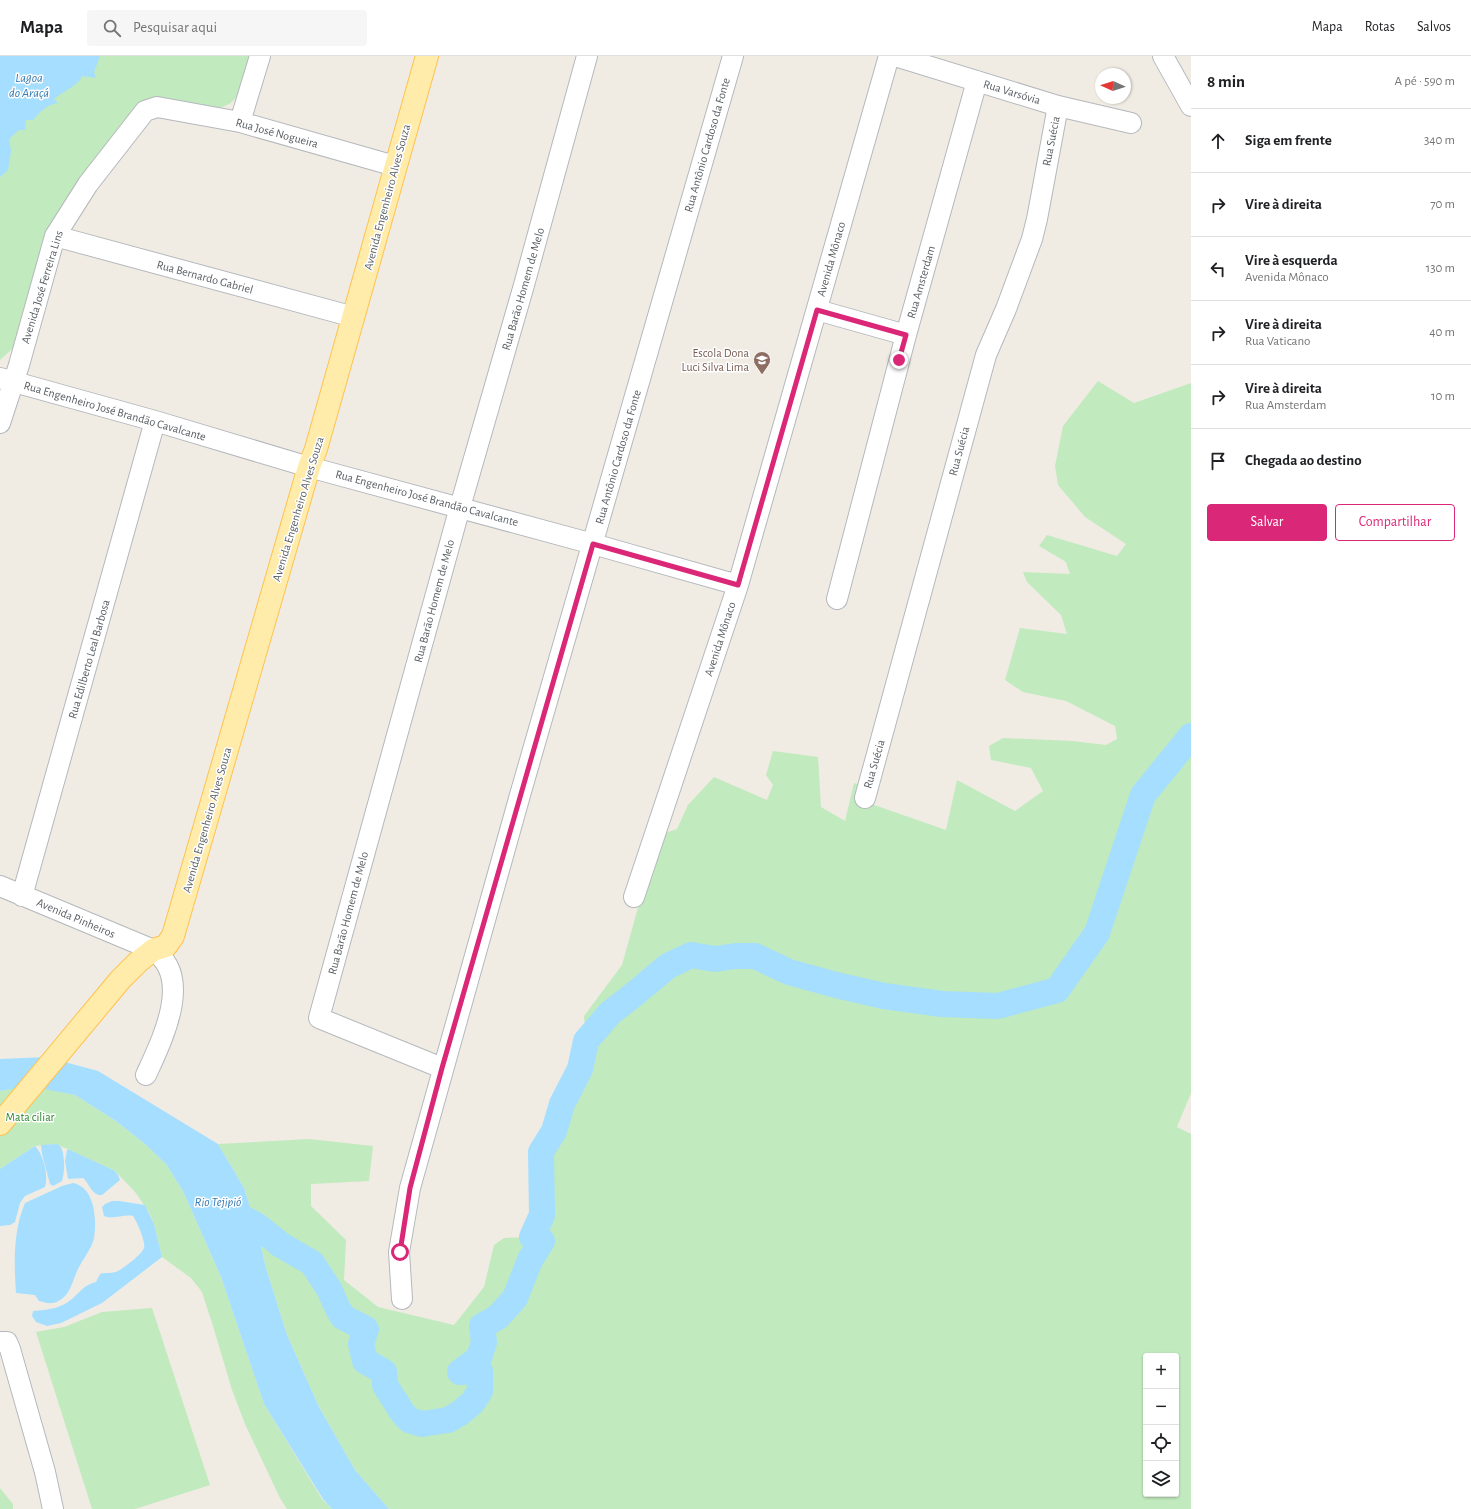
<!DOCTYPE html>
<html lang="pt">
<head>
<meta charset="utf-8">
<style>
	body { margin:0; font-family:"Alegreya Sans",sans-serif; background:#f6f6f6; color:#202124 }
	.controls { position:absolute; right:12px; bottom:12px; display:grid; overflow:hidden; border-radius:4px; box-shadow:0 1px 3px #0004 }
	.controls button { width:36px; height:36px; display:grid; place-items:center; padding:0; border:0; border-bottom:1px solid #e0e0e0; background:#fff; color:#202124; font:20px sans-serif }
	.compass { position:absolute; left:1095px; top:12px; width:36px; height:36px; border-radius:50%; background:#fff; box-shadow:0 1px 3px #0004; rotate:273deg }
	.stop { position:absolute; width:12px; height:12px; margin:-9px; border:3px solid #db2777; border-radius:50%; background:#fff }
	.stop.end { background:#db2777; border-color:#fff; box-shadow:0 1px 4px #0008 }
	.list { margin:0; padding:0; list-style:none }
	h2 { display:flex; justify-content:space-between; align-items:center; height:52px; margin:0; padding:0 16px; font-size:17px }
	h2 small { font-size:13px; font-weight:400; color:#757577 }
	.list li { display:grid; grid-template-columns:26px 1fr auto; gap:12px; align-items:center; box-sizing:border-box; height:64px; padding:0 16px; border-top:1px solid #e0e0e0 }
	.list b { display:block; font-size:15px; white-space:nowrap }
	.list p { margin:0; font-size:13px; white-space:nowrap; color:#757577 }
	.list em { font-size:13px; font-style:normal; color:#757577 }
	.actions { display:flex; gap:8px; padding:12px 16px }
	.actions a { flex:1; padding:9px 0; border:1px solid #db2777; border-radius:4px; text-align:center; font-size:14px; color:#db2777 }
	.actions .main { background:#db2777; color:#fff }
	.icon { flex:none; width:22px; height:22px; fill:none; stroke:currentColor; stroke-width:2; stroke-linecap:round; stroke-linejoin:round }
	.map { position:relative; flex:none; width:1191px; height:1453px; overflow:hidden }
	header { display:flex; align-items:center; gap:24px; box-sizing:border-box; height:56px; padding:0 20px; background:#fff; border-bottom:1px solid #e0e0e0 }
	header strong { font-size:19px }
	nav { display:flex; gap:22px; margin-inline-start:auto; font-size:14px }
	.search { width:280px; height:36px; background:#f6f6f6; display:flex; align-items:center; gap:10px; box-sizing:border-box; padding:0 14px; border-radius:4px; color:#757577; font-size:15px }
	main { display:flex }
	aside { flex:1; background:#fff }
	.map>svg:first-child { display:block }
	.green { fill:#c1eabe; fill-rule:evenodd }
	.water { fill:#a5deff }
	.lines { fill:none; stroke-linecap:round; stroke-linejoin:round }
	.river { stroke:#a5deff; stroke-width:26 }
	.minor-casing { stroke:#b5b8bc; stroke-width:22 }
	.major-casing { stroke:#ffc24e; stroke-width:24 }
	.minor { stroke:#fff; stroke-width:20 }
	.major { stroke:#ffecaa; stroke-width:22 }
	.route { stroke:#db2777; stroke-width:5 }
	.labels { text-anchor:middle; stroke-width:3; stroke-linejoin:round; paint-order:stroke }
	.street-label { font-size:12px; fill:#5c6166; stroke:#fff }
	.education-label { font-size:12px; fill:#785e54; stroke:#fff; text-anchor:end }
	.park-label { font-size:12px; fill:#2e852c; stroke:#fff }
	.water-label { font-size:13px; font-style:italic; fill:#347ab2; stroke:#fff }
</style>
</head>
<body>
<header>
<strong>Mapa</strong>
<div class="search"><svg class="icon" aria-label="search" viewBox="0 0 24 24"><circle cx="10" cy="10" r="6"/><path d="M15 15l6 6"/></svg>Pesquisar aqui</div>
<nav><a>Mapa</a><a>Rotas</a><a>Salvos</a></nav>
</header>
<main>
<div class="map">
<svg width="1191" height="1453" viewBox="0 0 1191 1453">
	<rect width="100%" height="100%" fill="#f0ece4"/>
	<path class="green" d="M0,0h250c-4,12 -6,27 -12,38 -13,25 -46,10 -67,6l-93,90 -65,158 -13,12z
		M1098,325l36,22 57,-20v710l-14,34 14,7v375h-802l-34,-39 -36,-63 -32,-72 -21,-67 -10,-43 -12,-37 -26,-44 91,-5 64,7 -4,35 -58,3v22l35,34 -2,40 34,27 76,18 30,-38 10,-42 10,-7 28,-1 10,-22 -1,-63 13,-21 8,-27 18,-35 6,-28 -2,-25 38,-51 17,-61 23,-70 15,-5 11,-24 26,-28 53,23 6,-15 -7,-10 7,-24 45,6 3,50 24,14 9,-38 9,3 -3,14 86,30 11,-50 58,31 28,-20 -12,-23 -40,-8 -2,-14 14,-8 70,3 33,4 11,-6 -2,-13 -49,-25 -43,-9 -18,-12 15,-52 47,6 -6,-19 -34,-33 -4,-10 47,2 -4,-12 -27,-16 8,-11 70,21 9,-12 -41,-27 -27,-32 -3,-19 8,-40zM1146,1300h30v138h-30z
		M29,1029l46,10 41,26 29,23 21,20 17,27 38,86 43,127 58,95 10,10h-45l-7,-11 -35,-74 -13,-34 -19,-64 -11,-34 -11,-14 -29,-21 -8,-33 -5,-12 -14,-20 -20,-21 -59,-27 -21,2 -35,23v-78z
		M152,1252l58,177 -75,24h-43l-56,-177 28,-5 38,-15z
		M0,1432l13,16v5h-13z"/>
	<path class="water" d="M0,0h100l-6,16 2,6 -14,-2c-3,9 -20,16 -28,23l4,4c-11,1 -18,9 -25,17h-7l-1,10h-6l-10,9 2,12 -3,19 -8,7z
		M46,1001l52,14 120,73 26,44 12,37 10,43 21,67 32,72 36,63 34,39h-57l-9,-10 -59,-95 -43,-127 -38,-86 -17,-27 -21,-20 -29,-23 -41,-26 -46,-9 -29,5v-32z
		M57,1088l4,3c4,10 4,24 1,34l-9,5 -3,-2 -8,-30 -1,-9z
		M35,1090c8,8 14,29 10,41l-20,9 -5,7 -5,19 -5,3 -10,1v-57z
		M67,1094h3l45,21 3,4 2,5 -18,15c-9,1 -12,-9 -17,-15l-2,-2 -15,1 -3,-18z
		M73,1127c22,4 24,37 21,55 -2,10 -11,21 -16,31 -5,10 -7,25 -18,31 -7,5 -13,3 -21,1l-4,-6 -19,-2c-2,-29 -3,-62 9,-90l37,-17z
		M112,1145h7l26,4 9,19 8,33 -60,46 -41,20 -14,3 -11,-4 -4,-6 1,-5c12,-1 25,-2 35,-9 12,-8 13,-16 28,-20l4,-8c5,-2 12,0 18,-3 6,-3 24,-17 26,-23 2,-6 -7,-26 -11,-32 -10,-2 -20,4 -29,0l-2,-9 3,-3z"/>
	<g class="lines">
		<path class="river" d="M225,1153l31,16 25,20 31,18 17,26 9,20 5,8 23,12 -5,15 4,17 19,11 1,13 17,27 7,8 13,4 26,-4 12,-7 12,-10 8,-12v-20l-20,1 19,-14 5,-16 -2,-16 16,-9 17,-19 15,-38 12,-19 -10,-4 10,-22 -1,-63 13,-21 8,-27 18,-35 6,-28 24,-28 22,-17 36,-30 23,-11 24,4 21,-3h19l34,16 47,13 48,11 58,8 56,2 59,-16 40,-57 46,-138 48,-59"/>
		<defs>
			<path id="minor" d="M895,0l163,50 73,17
				M1163,0l28,50
				M240,66l20,-66
				M55,180l299,81
				M817,254l89,25
				M0,322l155,43 154,46 284,77 145,41
				M0,367l19,-58 36,-129 33,-52 57,-73 12,-4 83,15 155,44
				M837,543l69,-264 71,-254
				M865,742l121,-443 20,-46 26,-70 5,-20 21,-113
				M0,830l151,63c44,26 11,91 -5,126
				M22,840l133,-475
				M634,841l104,-312 151,-529
				M442,1012l-123,-50 141,-511 64,-222 63,-229
				M402,1243l-3,-47 11,-64 110,-393 213,-739
				M0,1286h7l3,7 35,123 8,37"/>
			<path id="major" d="M0,1068l120,-144 18,-18 15,-12 13,-4 7,-10 136,-469 7,-18 111,-393"/>
		</defs>
		<use href="#minor" class="minor-casing"/>
		<use href="#major" class="major-casing"/>
		<use href="#minor" class="minor"/>
		<use href="#major" class="major"/>
	</g>
	<g class="lines">
		<path class="route" d="M400,1196l10,-64 32,-120 151,-524 145,41 79,-275 89,25 -7,25"/>
	</g>
	<defs>
		<symbol id="school-pin" viewBox="-11 -11 22 30"><path d="M0 17L-7.5 6A9.5 9.5 0 1 1 7.5 6Z" fill="#8d6e63" stroke="#fff"/><path d="M0-5L7-2L0 1L-7-2ZM-4 1L0 2.5L4 1V4Q0 6-4 4Z" fill="#fff"/></symbol>
	</defs>
	<g fill-rule="evenodd">
		<use href="#school-pin" x="752" y="294" width="20" height="27"/>
	</g>
	<g class="labels">
		<g class="street-label">
			<text transform="translate(1012 36) rotate(17)" y="4">Rua Varsóvia</text>
			<text transform="translate(277 77) rotate(15)" y="4">Rua José Nogueira</text>
			<text transform="translate(1051 85) rotate(-79)" y="4">Rua Suécia</text>
			<text transform="translate(707 89) rotate(-74)" y="4">Rua Antônio Cardoso da Fonte</text>
			<text transform="translate(387 141) rotate(-75)" y="4">Avenida Engenheiro Alves Souza</text>
			<text transform="translate(831 203) rotate(-74)" y="4">Avenida Mônaco</text>
			<text transform="translate(205 221) rotate(15)" y="4">Rua Bernardo Gabriel</text>
			<text transform="translate(921 226) rotate(-74)" y="4">Rua Amsterdam</text>
			<text transform="translate(42 231) rotate(-73)" y="4">Avenida José Ferreira Lins</text>
			<text transform="translate(523 233) rotate(-74)" y="4">Rua Barão Homem de Melo</text>
			<text transform="translate(115 355) rotate(16)" y="4">Rua Engenheiro José Brandão Cavalcante</text>
			<text transform="translate(959 395) rotate(-75)" y="4">Rua Suécia</text>
			<text transform="translate(618 401) rotate(-74)" y="4">Rua Antônio Cardoso da Fonte</text>
			<text transform="translate(427 442) rotate(15)" y="4">Rua Engenheiro José Brandão Cavalcante</text>
			<text transform="translate(298 453) rotate(-73)" y="4">Avenida Engenheiro Alves Souza</text>
			<text transform="translate(434 545) rotate(-75)" y="4">Rua Barão Homem de Melo</text>
			<text transform="translate(720 583) rotate(-72)" y="4">Avenida Mônaco</text>
			<text transform="translate(89 603) rotate(-74)" y="4">Rua Edilberto Leal Barbosa</text>
			<text transform="translate(874 708) rotate(-74)" y="4">Rua Suécia</text>
			<text transform="translate(207 764) rotate(-74)" y="4">Avenida Engenheiro Alves Souza</text>
			<text transform="translate(348 857) rotate(-75)" y="4">Rua Barão Homem de Melo</text>
			<text transform="translate(76 862) rotate(23)" y="4">Avenida Pinheiros</text>
		</g>
		<g class="education-label">
			<text x="749" y="301">Escola Dona<tspan x="749" dy="14">Luci Silva Lima</tspan></text>
		</g>
		<g class="park-label">
			<text x="30" y="1065">Mata ciliar</text>
		</g>
		<g class="water-label">
			<text x="29" y="26">Lagoa<tspan x="29" dy="15">do Araçá</tspan></text>
			<text x="218" y="1150">Rio Tejipió</text>
		</g>
	</g>
</svg>
<div class="controls">
<button>+</button>
<button>−</button>
<button><svg class="icon" aria-label="locate" viewBox="0 0 24 24"><circle cx="12" cy="12" r="6"/><path d="M12 2v4M12 18v4M2 12h4M18 12h4"/></svg></button>
<button><svg class="icon" aria-label="layers" viewBox="0 0 24 24"><path d="M12 4l9 5-9 5-9-5zM3 14l9 5 9-5"/></svg></button>
</div>
<svg class="compass" viewBox="-18 -18 36 36"><path d="M0-13l5 13h-10z" fill="#e53935"/><path d="M0 13l5-13h-10z" fill="#757577"/></svg>
<div class="stop" style="left:400px;top:1196px"></div>
<div class="stop end" style="left:899px;top:304px"></div>
</div>
<aside>
<h2>8 min<small>A pé · 590 m</small></h2>
<ul class="list">
<li><svg class="icon" aria-label="ahead" viewBox="0 0 24 24"><path d="M12 20V5M6 11l6-6 6 6"/></svg><div><b>Siga em frente</b></div><em>340 m</em></li>
<li><svg class="icon" aria-label="right" viewBox="0 0 24 24"><path d="M7 20v-9h11M14 6l5 5-5 5"/></svg><div><b>Vire à direita</b></div><em>70 m</em></li>
<li><svg class="icon" aria-label="left" viewBox="0 0 24 24"><path d="M17 20v-9H6M10 6l-5 5 5 5"/></svg><div><b>Vire à esquerda</b><p>Avenida Mônaco</p></div><em>130 m</em></li>
<li><svg class="icon" aria-label="right" viewBox="0 0 24 24"><path d="M7 20v-9h11M14 6l5 5-5 5"/></svg><div><b>Vire à direita</b><p>Rua Vaticano</p></div><em>40 m</em></li>
<li><svg class="icon" aria-label="right" viewBox="0 0 24 24"><path d="M7 20v-9h11M14 6l5 5-5 5"/></svg><div><b>Vire à direita</b><p>Rua Amsterdam</p></div><em>10 m</em></li>
<li><svg class="icon" aria-label="arrive" viewBox="0 0 24 24"><path d="M6 21V4h12l-3 4 3 4H6"/></svg><div><b>Chegada ao destino</b></div></li>
</ul>
<div class="actions"><a class="main">Salvar</a><a>Compartilhar</a></div>
</aside>
</main>
</body>
</html>
